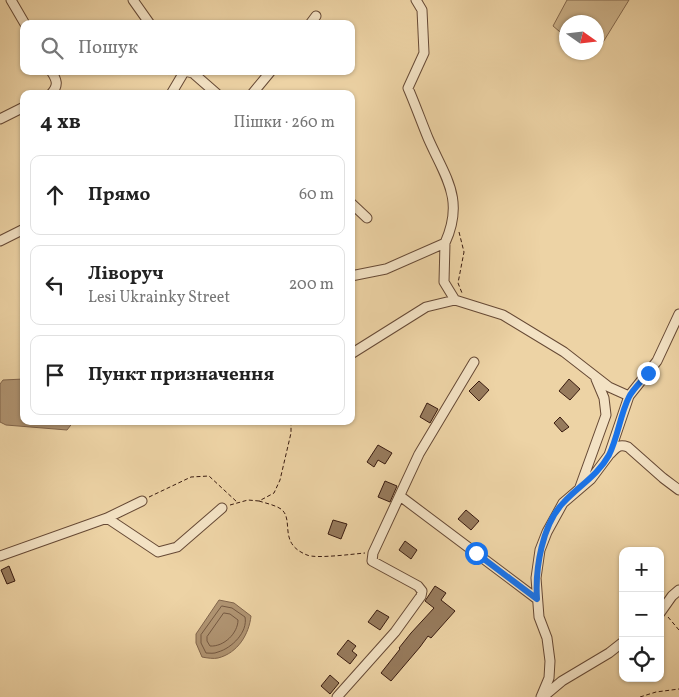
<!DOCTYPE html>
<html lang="uk">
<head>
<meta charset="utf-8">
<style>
	body { margin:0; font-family:Vollkorn,serif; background:#f2f2f2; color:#222 }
	.controls { position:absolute; right:15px; bottom:15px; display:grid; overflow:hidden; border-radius:10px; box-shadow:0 1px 4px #0004 }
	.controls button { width:45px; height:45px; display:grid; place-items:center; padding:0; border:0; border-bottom:1px solid #e0e0e0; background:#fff; color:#222; font:25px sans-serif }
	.compass { position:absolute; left:559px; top:15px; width:45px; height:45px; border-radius:50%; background:#fff; box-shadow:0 1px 4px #0004; rotate:104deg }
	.stop { position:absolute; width:15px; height:15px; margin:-11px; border:4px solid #1a73e8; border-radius:50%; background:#fff }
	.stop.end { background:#1a73e8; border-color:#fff; box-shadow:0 1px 5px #0008 }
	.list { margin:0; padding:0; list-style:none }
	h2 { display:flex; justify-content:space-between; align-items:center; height:65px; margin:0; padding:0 20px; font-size:21px }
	h2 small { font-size:16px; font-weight:400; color:#767676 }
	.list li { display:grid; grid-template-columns:32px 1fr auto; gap:15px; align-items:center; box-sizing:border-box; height:80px; margin:0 10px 10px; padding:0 10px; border:1px solid #e0e0e0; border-radius:10px }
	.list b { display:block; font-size:19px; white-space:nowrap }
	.list p { margin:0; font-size:16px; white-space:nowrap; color:#767676 }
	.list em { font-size:16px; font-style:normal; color:#767676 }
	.icon { flex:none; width:28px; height:28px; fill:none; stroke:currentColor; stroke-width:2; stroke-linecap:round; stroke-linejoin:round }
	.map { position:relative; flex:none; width:679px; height:697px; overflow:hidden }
	.search { position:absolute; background:#fff; box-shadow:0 1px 4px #0004; left:20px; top:20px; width:335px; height:55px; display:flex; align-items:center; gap:12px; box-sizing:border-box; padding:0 18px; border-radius:10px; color:#767676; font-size:19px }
	.panel { position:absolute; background:#fff; box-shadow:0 1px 4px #0004; left:20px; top:90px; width:335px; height:335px; border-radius:10px }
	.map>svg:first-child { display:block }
	.green { fill:#ceb48c; stroke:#84684e }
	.water { fill:#b09472; stroke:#80644b }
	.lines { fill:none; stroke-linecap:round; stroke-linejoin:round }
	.shore { stroke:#745841; stroke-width:1 }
	.building { fill:#977b5d; stroke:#391b10 }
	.street-casing { stroke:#664935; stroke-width:11 }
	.path { stroke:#391b10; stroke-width:1; stroke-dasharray:4 2.5; stroke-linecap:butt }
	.street { stroke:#f3e2c4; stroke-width:9 }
	.route { stroke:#1a73e8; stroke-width:6 }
</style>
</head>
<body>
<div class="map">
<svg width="679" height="697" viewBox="0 0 679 697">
	<rect width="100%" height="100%" fill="#edd3a5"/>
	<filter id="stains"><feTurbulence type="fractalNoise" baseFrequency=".004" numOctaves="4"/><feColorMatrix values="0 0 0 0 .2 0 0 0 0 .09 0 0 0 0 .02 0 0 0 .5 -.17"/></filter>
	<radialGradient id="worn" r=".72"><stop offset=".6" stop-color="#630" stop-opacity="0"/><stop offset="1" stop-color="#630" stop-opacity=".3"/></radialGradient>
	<path class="green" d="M567,0h62l-32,52 -1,-30h-30v15l-13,-11z"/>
	<path class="water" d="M24,379v42h50l-7,9 -61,-5 -6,-3v-38l3,-4z
		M219,600l15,3 17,13c-2,18 -13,37 -33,42 -4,1 -11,0 -16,-1l-6,-14v-9z"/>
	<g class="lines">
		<path class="shore" d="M222,606l10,2 13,9c3,15 -13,31 -27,35 -4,2 -8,1 -12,1l-5,-10v-8z
			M224,613l6,1 8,6c0,13 -14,27 -28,26l-3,-5v-4z"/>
	</g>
	<path class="building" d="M569,379l11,10 -10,11 -11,-9z
		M479,381l10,9 -10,11 -10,-10z
		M427,403l11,6 -8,14 -10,-6z
		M560,417l9,10 -7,5 -8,-9z
		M378,445l14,8 -7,11 -7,-4 -4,7 -7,-5z
		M385,481l12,5 -7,16 -12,-5z
		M466,510l13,11 -8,9 -13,-11z
		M333,520l14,4 -6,15 -13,-5z
		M405,541l12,9 -6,9 -12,-9z
		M9,566l6,15 -8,3 -6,-14z
		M435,586l11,7 -5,7 14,11 -24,27 -3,-2 -8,11 -29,34 -10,-8 19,-24 -1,-1 12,-15 23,-25 -9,-7z
		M377,610l12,7 -9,13 -12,-8z
		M348,640l8,6 -4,5 5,4 -7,9 -13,-10z
		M330,675l9,8 -9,11 -9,-8z"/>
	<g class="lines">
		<defs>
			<path id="street" d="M11,0l14,24
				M133,0l17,24
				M310,24l6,-8
				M51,71c6,9 8,14 0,23
				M184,71l9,2 24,21
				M171,94l13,-22
				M252,94l19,-23
				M0,119l24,-12
				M351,203l16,15
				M0,241l24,-12
				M445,243l-1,39 11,18 48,15 61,37 45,35 20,9
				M351,276l35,-7 59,-26c20,-44 0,-66 -17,-105 -7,-17 -13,-34 -20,-50l16,-35 -2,-43 -6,-10
				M351,354l75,-47 29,-7
				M611,453c6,-6 8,-9 17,-6l35,31 16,12
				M580,487l26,-72 -2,-17 -8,-19
				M400,496l137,103
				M107,518l35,-17
				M0,556l107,-38 51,34 19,-5 45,-39
				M660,613l12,-17 7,-6
				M337,697l58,-65 26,-36 1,-5 -4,-5 -46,-25 1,-8 46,-99 55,-92
				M541,697l8,-19 1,-17 -3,-23 -8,-21 -3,-39 4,-28 7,-18 16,-29 28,-24 18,-24 20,-59 28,-35 22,-47
				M543,697l19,-16 47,-28 14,-11"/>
		</defs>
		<use href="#street" class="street-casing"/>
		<path class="path" d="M459,232l5,20 -6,31 4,10
			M149,497l42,-20 18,-1 28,26
			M259,501c6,2 16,4 22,8 14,11 -4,34 26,46 9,4 46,-1 58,-2
			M230,505l18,-5 11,1 15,-8 6,-13 11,-47v-12
			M668,617l11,13
			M640,697l16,-5 23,-3"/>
		<use href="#street" class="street"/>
	</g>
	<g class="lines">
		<path class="route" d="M476,553l61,46c-2,-30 5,-75 27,-97 15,-16 34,-27 45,-47 9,-18 11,-40 20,-58 4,-8 13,-16 19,-24"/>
	</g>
	<rect width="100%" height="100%" filter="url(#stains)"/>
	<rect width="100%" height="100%" fill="url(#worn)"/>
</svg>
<div class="controls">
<button>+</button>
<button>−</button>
<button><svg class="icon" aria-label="locate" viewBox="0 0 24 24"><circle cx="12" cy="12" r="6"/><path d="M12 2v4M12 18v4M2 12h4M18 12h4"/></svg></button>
</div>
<svg class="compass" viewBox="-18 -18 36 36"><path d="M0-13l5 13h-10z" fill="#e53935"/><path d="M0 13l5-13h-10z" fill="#767676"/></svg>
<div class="stop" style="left:476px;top:553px"></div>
<div class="stop end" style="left:648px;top:373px"></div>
<div class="search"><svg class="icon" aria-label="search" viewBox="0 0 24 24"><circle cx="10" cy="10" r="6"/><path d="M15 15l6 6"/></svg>Пошук</div>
<section class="panel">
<h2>4 хв<small>Пішки · 260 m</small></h2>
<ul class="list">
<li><svg class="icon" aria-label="ahead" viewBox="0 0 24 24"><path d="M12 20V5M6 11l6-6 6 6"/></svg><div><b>Прямо</b></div><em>60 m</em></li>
<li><svg class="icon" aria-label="left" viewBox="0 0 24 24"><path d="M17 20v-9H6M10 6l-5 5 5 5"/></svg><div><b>Ліворуч</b><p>Lesi Ukrainky Street</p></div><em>200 m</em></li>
<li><svg class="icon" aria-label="arrive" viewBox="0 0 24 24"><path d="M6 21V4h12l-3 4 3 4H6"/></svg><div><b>Пункт призначення</b></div></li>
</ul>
</section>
</div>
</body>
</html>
